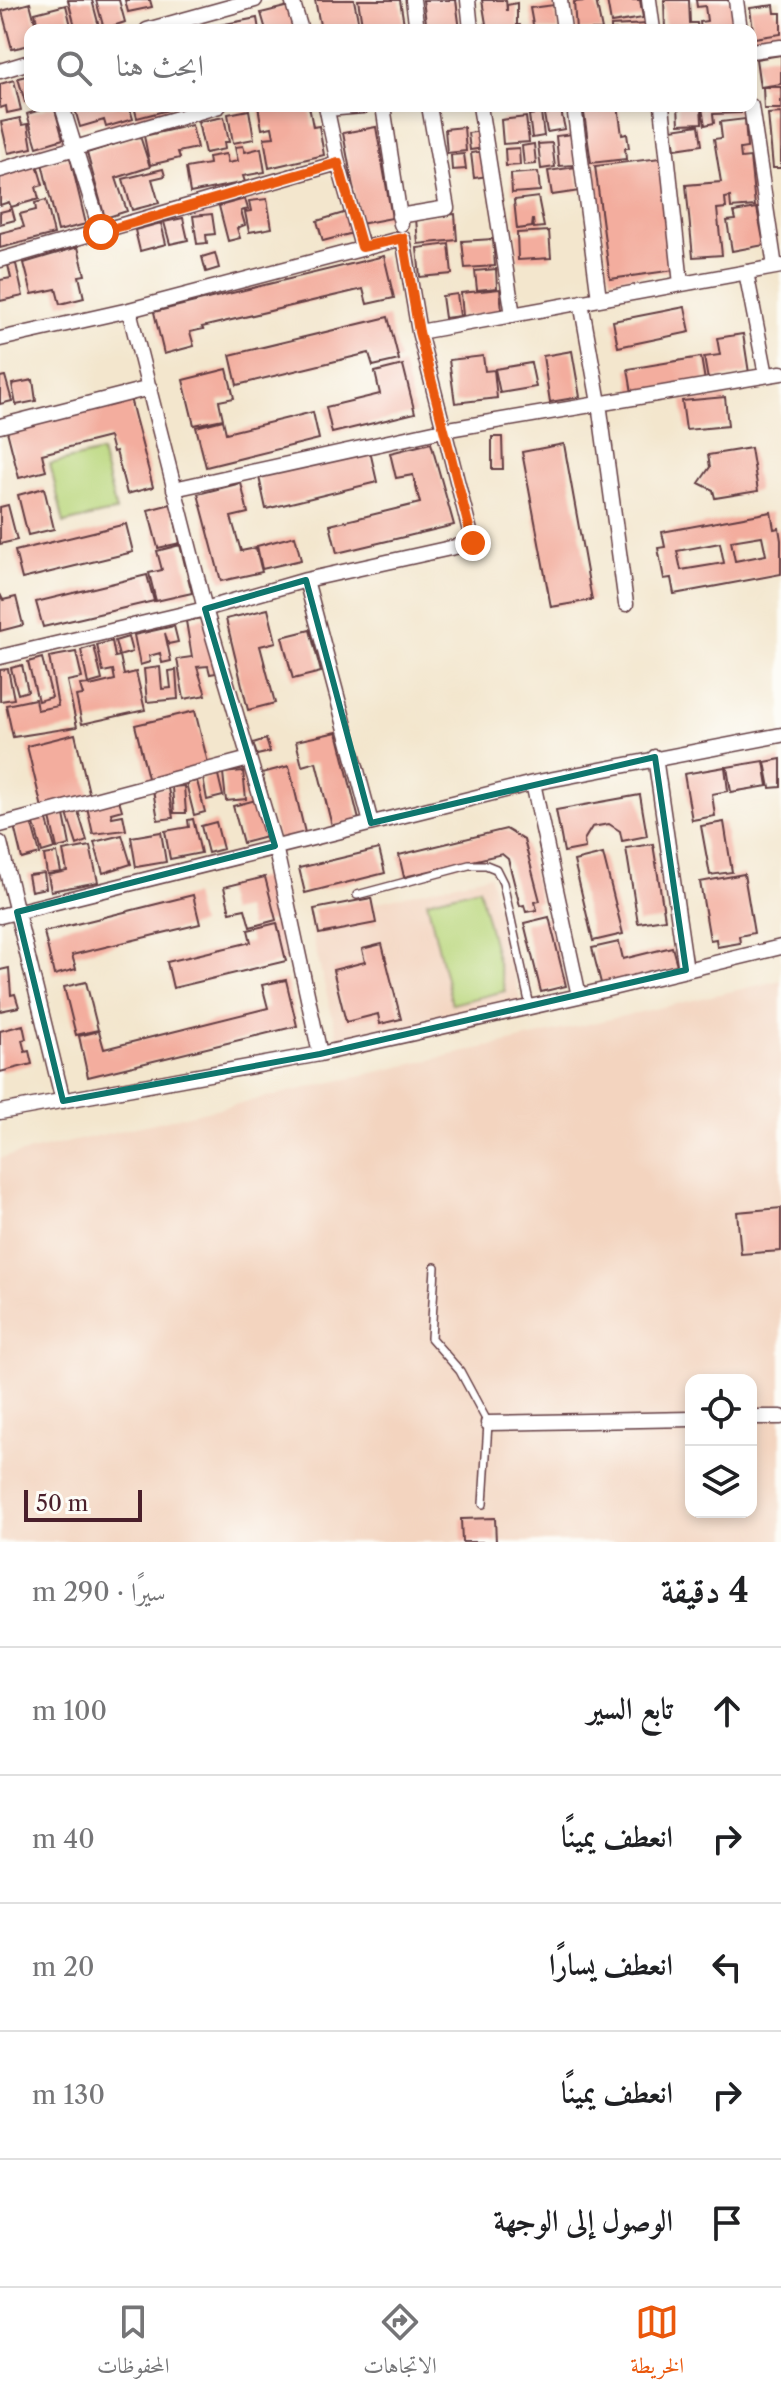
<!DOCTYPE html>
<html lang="ar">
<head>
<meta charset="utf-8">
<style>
	body { margin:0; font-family:"Libre Caslon Text",Amiri,serif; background:#f6f6f6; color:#202124; direction:rtl }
	.controls { position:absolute; right:24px; bottom:24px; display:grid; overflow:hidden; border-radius:16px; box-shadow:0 4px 12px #0003 }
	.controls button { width:72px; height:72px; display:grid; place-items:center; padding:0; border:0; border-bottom:2px solid #e0e0e0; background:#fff; color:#202124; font:40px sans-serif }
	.scale { position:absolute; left:24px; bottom:20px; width:118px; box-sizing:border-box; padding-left:8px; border:4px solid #4a1f2b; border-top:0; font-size:22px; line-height:28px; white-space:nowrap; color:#4a1f2b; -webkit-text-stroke:6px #fdfcf7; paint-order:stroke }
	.stop { position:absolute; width:24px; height:24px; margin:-18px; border:6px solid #ea580c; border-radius:50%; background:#fff }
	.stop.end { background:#ea580c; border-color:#fff; box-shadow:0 2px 8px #0008 }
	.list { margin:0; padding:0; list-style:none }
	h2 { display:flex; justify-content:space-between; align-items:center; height:104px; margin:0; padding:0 32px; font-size:34px }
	h2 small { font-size:26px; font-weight:400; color:#757577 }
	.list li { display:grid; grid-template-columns:52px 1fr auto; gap:24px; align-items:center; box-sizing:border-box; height:128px; padding:0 32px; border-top:2px solid #e0e0e0 }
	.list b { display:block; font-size:30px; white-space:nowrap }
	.list em { font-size:26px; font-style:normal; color:#757577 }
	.icon { flex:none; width:44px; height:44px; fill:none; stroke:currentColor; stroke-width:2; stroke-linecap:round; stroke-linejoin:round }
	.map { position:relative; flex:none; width:781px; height:1542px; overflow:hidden; direction:ltr }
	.search { position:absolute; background:#fff; box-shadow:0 4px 12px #0003; left:24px; right:24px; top:24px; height:88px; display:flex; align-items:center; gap:20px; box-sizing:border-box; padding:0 28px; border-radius:16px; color:#757577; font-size:30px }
	.sheet { height:744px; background:#fff }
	nav { display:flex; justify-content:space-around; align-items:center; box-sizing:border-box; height:112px; border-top:2px solid #e0e0e0; background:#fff; font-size:22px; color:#757577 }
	nav a { display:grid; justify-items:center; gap:4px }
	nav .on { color:#ea580c }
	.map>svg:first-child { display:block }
	.built { fill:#f3d4bf; fill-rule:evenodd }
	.green { fill:#bad77d; stroke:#827b54; stroke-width:2 }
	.building { fill:#f3ad9e; fill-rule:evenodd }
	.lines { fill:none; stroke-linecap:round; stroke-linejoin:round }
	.lane-casing { stroke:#633d43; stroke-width:10 }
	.street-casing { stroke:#633d43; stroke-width:17 }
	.lane { stroke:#fff; stroke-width:7 }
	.street { stroke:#fff; stroke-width:14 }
	.route { stroke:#ea580c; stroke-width:10 }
	.marked { fill:none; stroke:#0f766e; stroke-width:6; stroke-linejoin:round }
</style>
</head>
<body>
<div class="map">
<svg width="781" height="1542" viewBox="0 0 781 1542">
	<rect width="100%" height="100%" fill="#fdfcf7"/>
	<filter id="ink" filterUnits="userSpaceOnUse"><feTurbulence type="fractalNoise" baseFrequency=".0125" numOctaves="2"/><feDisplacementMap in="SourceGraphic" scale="16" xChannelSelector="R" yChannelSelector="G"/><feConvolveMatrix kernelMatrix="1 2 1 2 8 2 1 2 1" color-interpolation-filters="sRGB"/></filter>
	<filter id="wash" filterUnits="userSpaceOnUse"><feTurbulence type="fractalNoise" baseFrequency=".006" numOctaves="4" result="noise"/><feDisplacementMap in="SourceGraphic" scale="32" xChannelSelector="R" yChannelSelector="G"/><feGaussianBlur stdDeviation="1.8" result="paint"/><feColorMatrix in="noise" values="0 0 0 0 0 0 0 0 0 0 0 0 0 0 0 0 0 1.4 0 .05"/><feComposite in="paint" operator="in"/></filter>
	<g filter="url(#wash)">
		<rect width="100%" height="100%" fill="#f3e6cd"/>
		<path class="built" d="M490,875l31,128 -181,44 -32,-128z
			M781,980v562h-781v-384zM691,1380h60v132h-60z"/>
		<path class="green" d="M101,452l15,59 -52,12 -14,-59z
			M479,888l26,103 -53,13 -25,-103z"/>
		<g id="blocks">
			<path class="building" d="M68,0h24l8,30h-24z
				M96,0h23l6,22 -21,7z
				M125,0h25l2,7 -24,5z
				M315,0h39l6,30h-39z
				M358,0h42l5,30h-42z
				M423,0h33l4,30h-33z
				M482,0h24l1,11v-6l10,-2v22h3l1,5h-34z
				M596,0l6,30h-26l-2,-28z
				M607,0h33l3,18 -32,5z
				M664,0h25l1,23h7l1,7h-33z
				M696,0h36l4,30h-35l-1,-8 7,-1 -2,-15 -8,1z
				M30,3l7,27h-7v15l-18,4 -10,-38z
				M66,5l6,25h-33l-4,-17z
				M554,5l4,25h-24l-4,-22z
				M774,5l1,8h6v21l-27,4 -4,-30z
				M289,6l6,24h-29l-5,-17z
				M257,18l2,12h-59l-1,-1z
				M647,24v6h-36v-4z
				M781,55v29l-21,3 -4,-28z
				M30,75v25l-5,2 -7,-24z
				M14,80l7,30 -14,3 -1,-7 -6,2v-24z
				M763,87h18v22h-17z
				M54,106l9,33 -26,8 -10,-33z
				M74,106h55l4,13 -27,8 -2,-7 -24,7z
				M134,106h33l1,4 -31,8z
				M258,106h51l4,21 6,-1 5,29 -55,13 -5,-30 10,-1 -2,-10 -10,2z
				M583,106h35l4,29 5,-1 2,14h-4l1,11 -35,4z
				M678,106h23l1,17 -23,1z
				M713,106h28v7l-28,1 1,9 -9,2 -3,-17z
				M249,110l5,29 -21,4 -5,-29z
				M561,111l4,18 -18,3 -3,-18z
				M541,113l3,23 -12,2 -3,-23z
				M781,113v55h-8l-5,-54z
				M224,117l5,25h-5l1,7 -20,4 -7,-31z
				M526,117l3,25 -26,2 -2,-24z
				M20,118l2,7 6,-1 4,24 -24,5 -7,-31z
				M745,119l2,29 -7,1 1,9 9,-1 5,49 -24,2 -1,-11 -5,1 1,10 -9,1 5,46 -29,2 -7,-72 35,-3 -7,-43 8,-1 -2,-16z
				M192,125l5,23 -19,4 2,6 -30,7 -6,-29z
				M699,125l3,20 -27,4 -3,-20z
				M376,127l16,91 -32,6 -17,-91z
				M464,127l2,24 -19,2 -2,-24z
				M482,131l2,17 -14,2 -2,-17z
				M572,134l3,31 -16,1 -3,-30z
				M140,136l10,31 -34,11 11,33 -22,7 -18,-65z
				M552,143l3,24 -14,2 -3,-25z
				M534,144l2,20 -12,1 -2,-19z
				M243,146l2,6 16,-4 4,24 -22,4 2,6 -55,11 -4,-25 23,-4 -1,-7 18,-3 2,9 10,-2 -3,-14z
				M519,148l1,17 -14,1 -1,-17z
				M485,151l3,25 -14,2 -3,-25z
				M464,154l2,15 -14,1 -1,-15z
				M70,157l16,67 -28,7 -16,-68z
				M660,158l15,112 -65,9 -15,-113z
				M37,165l6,20 -7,2 3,12 -28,8 -2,-5 -9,3v-29z
				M576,167l4,24 -28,4 -4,-24z
				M163,169l2,7 -13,3 7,24 -27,7 -9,-31z
				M538,172l2,19 -28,2 -1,-19z
				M538,197l6,30 -10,1 -1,-9 -1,8 -15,2 -3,-29z
				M245,199l3,10 -7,2 4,14 -8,3 3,10 -12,3 -9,-35z
				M267,199l5,29 -23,4 -4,-20 6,-1 -2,-10z
				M46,200l8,34 -54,14v-15l24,-6 -4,-13 16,-4 -1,-7z
				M757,208l7,37 -32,6 -5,-30 9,-1 -2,-8z
				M12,209l3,11 -15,4v-12z
				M347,212l6,21 -30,8 -6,-20z
				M212,214l3,20 -9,1 1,8 -10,1 -4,-28z
				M455,214l2,26 -39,4 -2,-26z
				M183,218l5,22 -18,4 -6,-22z
				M161,223l5,21 -26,7 -5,-21z
				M549,231l2,27 -33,2 -1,-27z
				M493,239l2,27 -30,2 -3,-27z
				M449,244l3,30 -32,3 -3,-29z
				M78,247l7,28 -6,1 5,22 -24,6 -4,-15 -24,5 -8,-31z
				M215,253l4,15 -13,4 -4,-15z
				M384,256l10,42 -27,6 -4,-15 -161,38 1,2 -13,3 4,14 -30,8 -10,-42z
				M16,264l7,32 -23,5v-21l11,-2 -3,-13z
				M496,269l1,19 -20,2 -2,-19z
				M500,289l2,23 -39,4 -2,-23z
				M457,294l3,22 -15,2 -3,-22z
				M685,307l5,25 -72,15 -5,-26z
				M388,317l11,43 -26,6 -4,-13 -132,32 -7,-30z
				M743,334l6,39 -41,7 -4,-23 16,-2 -3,-17z
				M572,351l8,46 -30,5 -7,-46z
				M483,356l2,15 9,-1 3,28 -42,5 -6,-43z
				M701,357l4,24 -73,12 -4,-24z
				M531,363l5,24 -36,6 -5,-24z
				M403,365l12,48 -83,20 -6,-26 54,-13 -5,-22z
				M227,369l7,29 -15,3 4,18 -29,6 -11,-45z
				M5,376l7,25 -12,3v-27z
				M33,380l3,21 -20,4 -4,-21z
				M725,397l3,29 -42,4 -4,-29z
				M130,398l23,89 -26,7 -11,-43 -3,1 -4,-15 -67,17 4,17 -27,7 -13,-51z
				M313,412l6,27 -113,28 -10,-40 27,-7 3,13z
				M492,437h10l1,32h-11z
				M431,443l23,82 -117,28 -7,-28 90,-22 -7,-28 -17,3 -6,-25z
				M564,444l28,156 -41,7 -29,-155z
				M751,448l7,43 -43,7 -2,-8 -14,-7 11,-16 -2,-12z
				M370,451l7,31 -111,27 -7,-32z
				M241,483l7,30 -17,4 10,34 15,-3 6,24 -41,9 -23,-87z
				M44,488l10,41 -26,6 -10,-40z
				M171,504l9,39 -22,5 -10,-38z
				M8,505l9,35 -17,4v-37z
				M771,512l3,17 5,-1 2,12v34l-107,20 -3,-16 -7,1 -6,-31 7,-1 -3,-15zM762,536l4,19 -31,6 -4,-20zM720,543l4,20 -43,7 -4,-19z
				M126,524l7,28 -111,27 -7,-28z
				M295,536l6,24 -39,9 -5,-23z
				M180,545l12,48 -36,8 -7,-28 13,-3 -5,-19z
				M147,575l7,26 -111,26 -7,-25z
				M0,594l3,6 13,-3 7,28 -23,6z
				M268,609l8,33 -16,4 15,57 -27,7 -22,-91z
				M206,617l10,56 -6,1 -2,-8 -11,1 9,28 -22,4 -7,-40 15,-2 -6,-36z
				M174,626l4,16 -10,2 -3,-11 6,28 -9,2 -2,-10 -11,3 1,6 -10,3 -6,-30z
				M310,630l11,42 -28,7 -11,-42z
				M128,637l4,15 -13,4 -4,-15z
				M112,641l3,16 5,-1 4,19 12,-3 9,38 -63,14 -6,-28 7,-1 -3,-10 9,-1 1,2 25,-6 -2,-10 -10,2 -6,-27z
				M94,646l8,34 -14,4 -7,-34z
				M76,652l6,26 -15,3 10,46 -64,10 -7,-32 29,-6 2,11 21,-4 -9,-49z
				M42,658l10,39 -14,4 -10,-39z
				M22,665l6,26 -10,3 -7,-26z
				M160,667l2,22 9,-1 -2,-17 7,-1 2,29 -31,3 -3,-33z
				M8,669l6,30 -14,2v-31z
				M195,711l14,56 -60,15 -14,-57z
				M337,732l22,88 -27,6 -16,-64 -14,4 -6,-25z
				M75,734l15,63 -48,11 -15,-62z
				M266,739l4,13 -13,3 -4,-12z
				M781,759v28l-11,1 -5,-26z
				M764,761l4,25 -37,6 -4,-25z
				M289,766l17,71 -27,6 -17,-70z
				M725,767l3,24 -16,3 3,22 -23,4 -8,-46z
				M243,771l3,28 -20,2 -3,-28z
				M218,775l5,21 -16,4 -4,-22z
				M197,781l8,31 -11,3 -8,-32z
				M184,786l2,27h-12l-2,-26z
				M168,788l5,30 -15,2 -5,-30z
				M640,795l7,41 -25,5 -2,-10 -11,-7 -17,3 -8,13 1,8 -21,4 -8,-42z
				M119,800l3,10 -11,3 1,4 11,-2 3,15 -33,4 -6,-27z
				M256,800l10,37 -23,6 -10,-37z
				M78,811l9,30 -10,4 -10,-31z
				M64,815l6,30 -13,3 -7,-30z
				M46,817l9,31 -13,4 -9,-32z
				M193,819l8,34 -31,6 -5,-28 24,-4 -1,-7z
				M31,822l9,32 -18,5 -8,-33z
				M216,822l7,27 -15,4 -7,-27z
				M724,822l8,50 -22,3 -9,-49z
				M506,829l18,11 16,61 -5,1 2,8 -11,2 -2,-7 -4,1 -12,-47 -6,-5 -98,23 -5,-22z
				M161,832l5,30 -30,5 -5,-30z
				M122,835l9,29 -28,9 -9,-31z
				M653,844l12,75 -27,4 -12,-75z
				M90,846l8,36 -47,9 -3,-16 19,-4 -4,-20z
				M379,849l6,24 -80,20 -6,-25z
				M57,853l4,19 -14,2 -3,-19z
				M603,854l20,80 -30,7 -19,-80z
				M44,873l2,15 -15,3 -3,-16z
				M744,874l10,59 -15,3 1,7 -23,4 -1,-8 -6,1 -10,-58z
				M265,877l11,43 -26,7 -5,-18 -15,3 -6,-25z
				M193,895l7,29 -128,31 4,14 -22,6 -10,-43z
				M371,898l5,25 -57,11 -5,-25z
				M549,917l17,69 -25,6 -17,-69z
				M277,923l9,38 -113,27 -6,-26 84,-20 -3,-12z
				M619,942l4,17 49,-12 6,22 -76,18 -10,-39z
				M382,944l19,75 -21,5 -2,-10 -32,8 -13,-52 32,-8 -3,-13z
				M9,968l2,27 4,-1 4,13 -19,4v-41z
				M286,980l11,46 -209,51 -9,-41 20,-5 5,18 164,-41 -6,-23z
				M86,982l12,48 -22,5 -12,-48z
				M23,1025l3,14 -4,1 3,12 4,-1 3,13 -32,8v-41z
				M781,1208v43l-40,3 -4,-42z
				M495,1518l1,24h-34l-1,-23z"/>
		</g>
	</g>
	<g filter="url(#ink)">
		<use href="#blocks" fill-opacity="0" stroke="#633d43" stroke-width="2"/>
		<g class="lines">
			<defs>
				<path id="lane" d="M357,895l112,-30h17l10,4 7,14 27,123
					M435,1267l-4,71 29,33 28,52 -5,81"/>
				<path id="street" d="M292,0l9,30
					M413,0l4,30
					M468,0l3,30
					M560,0l4,30
					M649,0l4,30
					M736,0l4,30
					M147,30l108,-30
					M751,51l30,-4
					M0,71l30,-9
					M62,106l39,126
					M326,106l12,57 24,84
					M383,106l18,118
					M480,106l33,209
					M574,106l25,193
					M662,106l19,178
					M751,106l24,161
					M327,109l36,-3
					M0,170l219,-64
					M399,216l48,-8 -18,-102
					M0,260l338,-97
					M746,272l20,103
					M581,302l18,101 27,201
					M129,310l76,299 70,237 45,208
					M419,332l362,-66
					M0,339l129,-29 274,-72 16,94 54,211 -167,37 -101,29 -205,48
					M0,426l150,-38
					M174,489l269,-59 338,-57
					M306,580l65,243
					M655,757l31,213
					M533,783l46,213
					M0,825l249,-66
					M0,843l63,258
					M0,916l533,-133 248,-48
					M0,1112l320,-58 259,-58 202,-49
					M751,1417h30
					M488,1423l203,-4"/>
			</defs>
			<use href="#lane" class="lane-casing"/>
			<use href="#street" class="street-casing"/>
			<use href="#lane" class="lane"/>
			<use href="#street" class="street"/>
		</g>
	</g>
	<g class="lines" filter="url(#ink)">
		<path class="route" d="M101,232l237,-69 24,84 41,-9 16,94 54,211"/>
	</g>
	<path class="marked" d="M306,580l65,243 284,-66 31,213 -366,84 -257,47 -46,-189 258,-66 -70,-237z"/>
</svg>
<div class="controls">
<button><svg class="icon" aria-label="locate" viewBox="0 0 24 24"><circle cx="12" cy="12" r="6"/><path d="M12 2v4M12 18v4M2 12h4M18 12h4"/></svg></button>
<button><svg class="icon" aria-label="layers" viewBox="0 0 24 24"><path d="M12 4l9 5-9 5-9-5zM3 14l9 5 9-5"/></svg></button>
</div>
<div class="scale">50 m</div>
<div class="stop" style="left:101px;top:232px"></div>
<div class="stop end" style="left:473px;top:543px"></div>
<div class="search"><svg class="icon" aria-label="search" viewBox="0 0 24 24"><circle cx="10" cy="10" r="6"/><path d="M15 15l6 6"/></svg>ابحث هنا</div>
</div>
<section class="sheet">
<h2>4 دقيقة<small>سيرًا · 290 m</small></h2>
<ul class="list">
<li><svg class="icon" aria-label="ahead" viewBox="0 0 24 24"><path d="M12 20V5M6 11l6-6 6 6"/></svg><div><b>تابع السير</b></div><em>100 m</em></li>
<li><svg class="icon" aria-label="right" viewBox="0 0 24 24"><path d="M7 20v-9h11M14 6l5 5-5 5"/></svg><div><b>انعطف يمينًا</b></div><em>40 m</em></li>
<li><svg class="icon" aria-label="left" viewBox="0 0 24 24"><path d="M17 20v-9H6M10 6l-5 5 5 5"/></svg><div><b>انعطف يسارًا</b></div><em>20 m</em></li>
<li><svg class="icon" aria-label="right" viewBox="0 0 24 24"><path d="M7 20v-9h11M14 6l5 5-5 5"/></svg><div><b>انعطف يمينًا</b></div><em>130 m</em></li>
<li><svg class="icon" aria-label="arrive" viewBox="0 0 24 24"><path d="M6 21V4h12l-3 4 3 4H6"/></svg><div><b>الوصول إلى الوجهة</b></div></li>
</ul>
</section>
<nav>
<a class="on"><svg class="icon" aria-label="map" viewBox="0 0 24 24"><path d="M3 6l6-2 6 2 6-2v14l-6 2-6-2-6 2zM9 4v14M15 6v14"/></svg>الخريطة</a>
<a><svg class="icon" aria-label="directions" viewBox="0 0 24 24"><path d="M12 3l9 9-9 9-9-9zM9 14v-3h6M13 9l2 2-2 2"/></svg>الاتجاهات</a>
<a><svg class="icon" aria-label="saved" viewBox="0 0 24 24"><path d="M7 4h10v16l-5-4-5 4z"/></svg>المحفوظات</a>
</nav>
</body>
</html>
